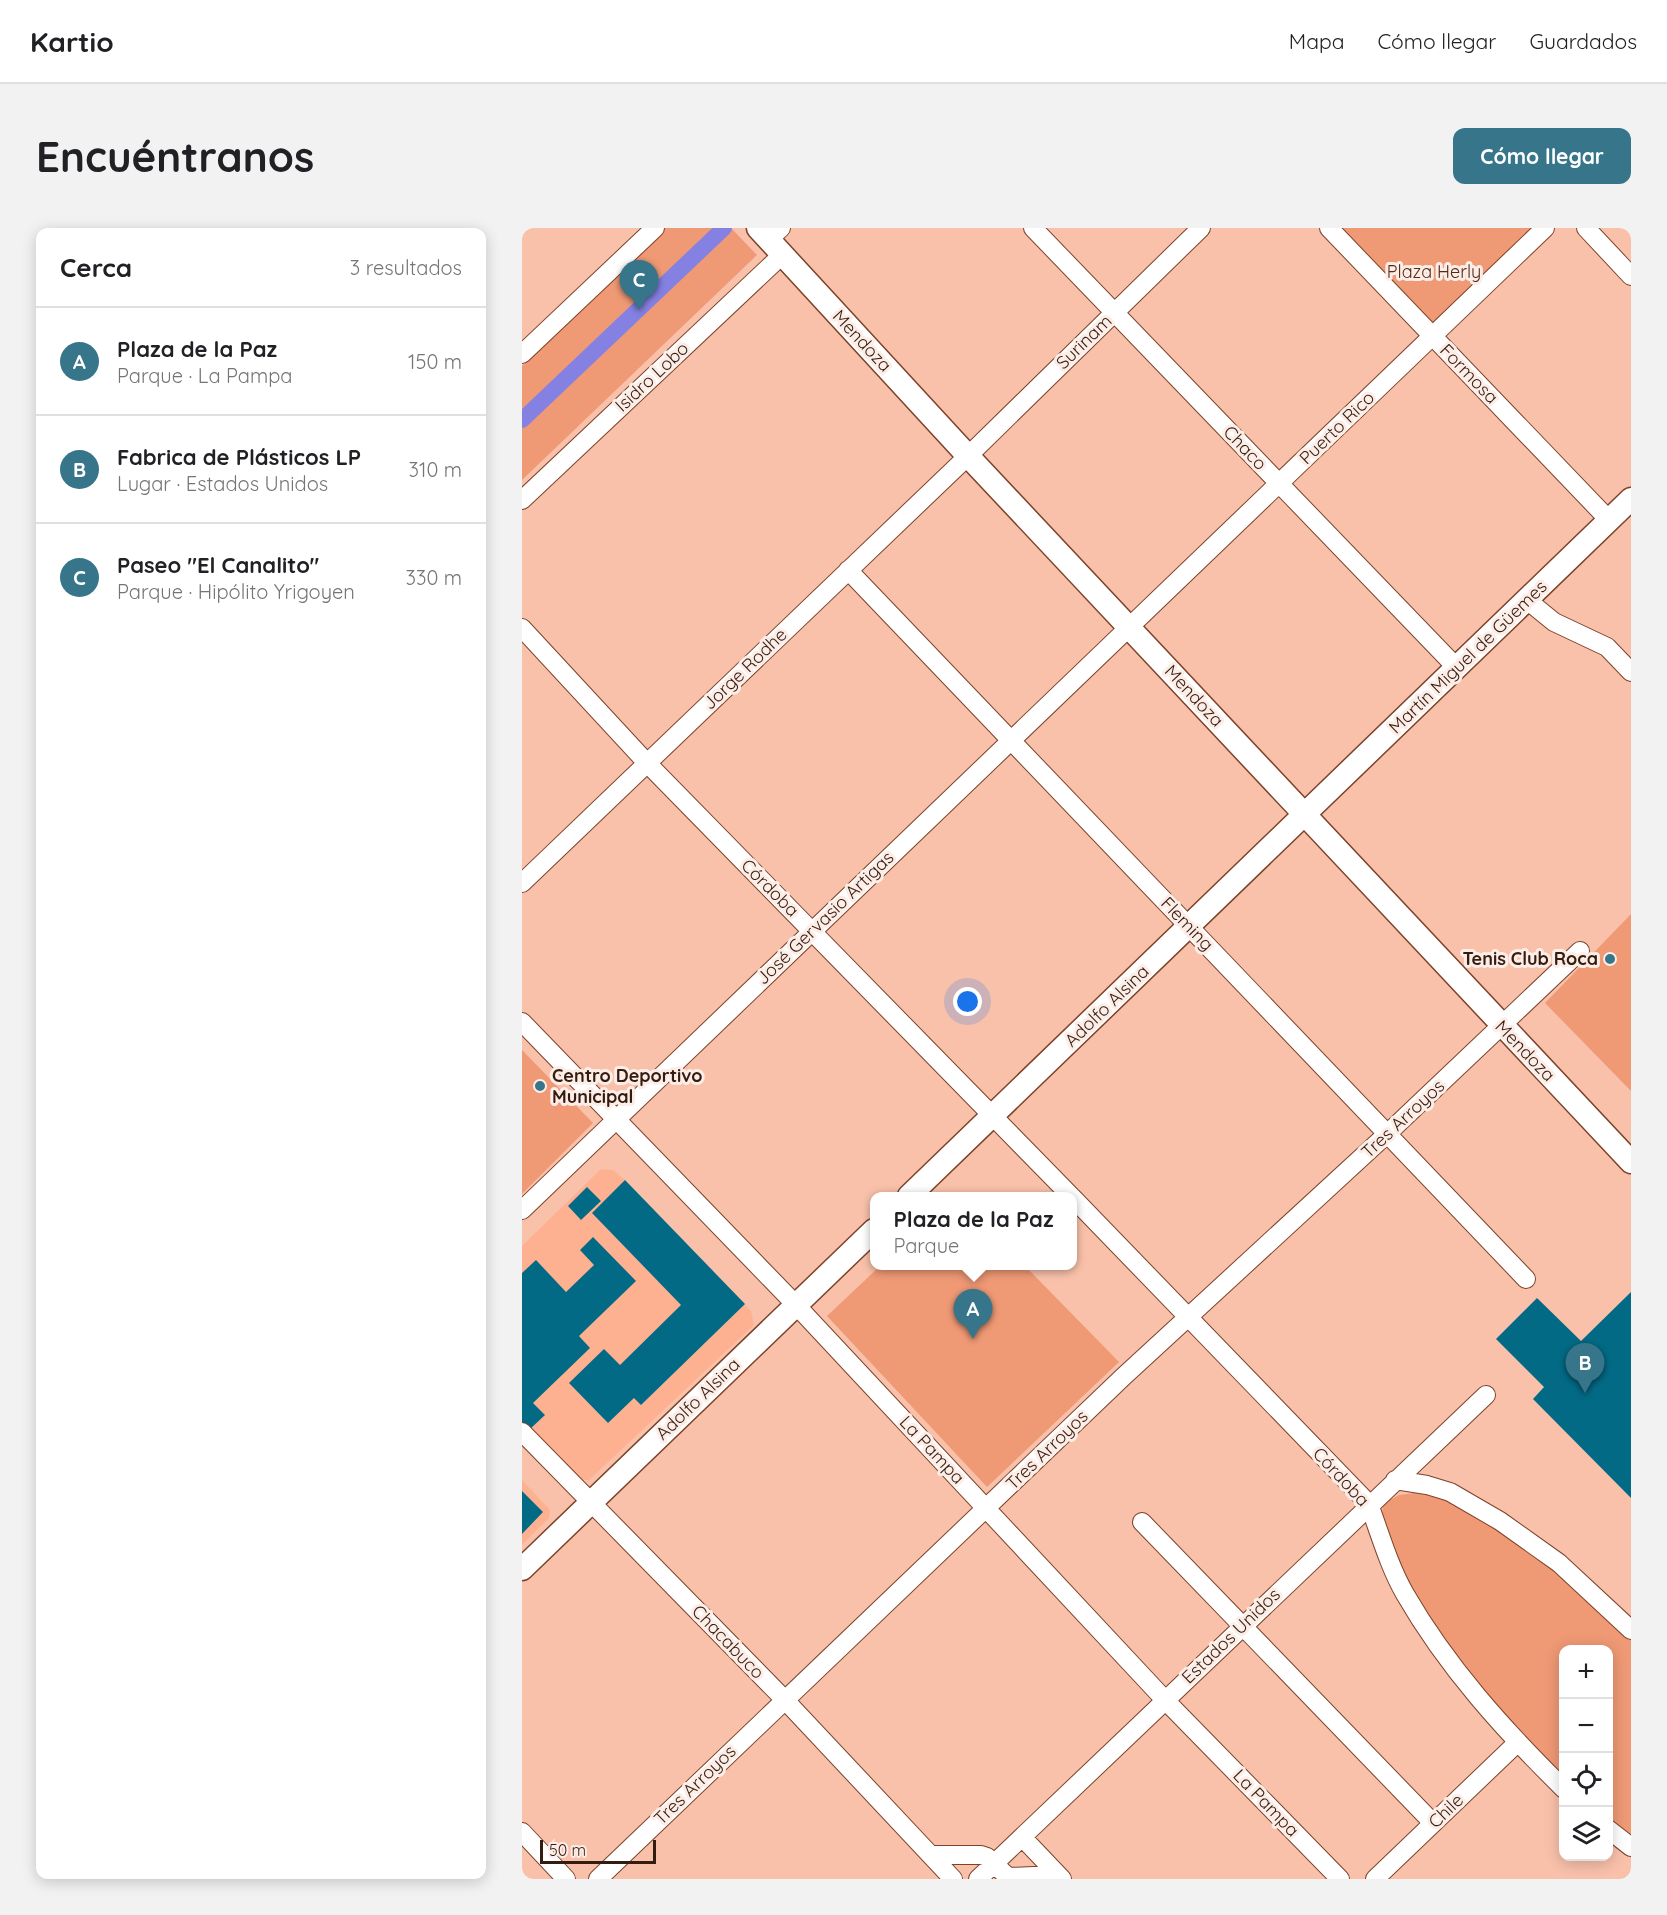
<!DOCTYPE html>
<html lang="es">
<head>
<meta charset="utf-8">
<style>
	body { margin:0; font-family:Quicksand,sans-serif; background:#f2f2f2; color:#202124 }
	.controls { position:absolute; right:18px; bottom:18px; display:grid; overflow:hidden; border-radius:12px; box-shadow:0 3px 15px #0003 }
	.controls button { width:54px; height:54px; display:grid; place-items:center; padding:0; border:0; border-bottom:2px solid #e0e0e0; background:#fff; color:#202124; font:30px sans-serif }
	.scale { position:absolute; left:18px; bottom:15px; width:116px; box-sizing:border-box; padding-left:6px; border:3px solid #351c11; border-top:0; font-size:16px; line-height:21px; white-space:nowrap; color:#351c11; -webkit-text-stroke:4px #fcede7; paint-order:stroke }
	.you { position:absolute; left:446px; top:774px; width:21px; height:21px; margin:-15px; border:4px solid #fff; border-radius:50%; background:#1a73e8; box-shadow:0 0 0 9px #1a73e833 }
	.badge { display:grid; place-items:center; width:39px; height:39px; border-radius:50%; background:#37758a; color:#fff; font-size:20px; font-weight:700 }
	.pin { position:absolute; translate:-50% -50px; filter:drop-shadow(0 2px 3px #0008) }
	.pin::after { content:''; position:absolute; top:32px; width:21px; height:18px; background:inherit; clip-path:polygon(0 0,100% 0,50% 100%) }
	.popup { position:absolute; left:348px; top:964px; width:207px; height:78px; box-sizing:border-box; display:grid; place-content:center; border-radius:12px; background:#fff; filter:drop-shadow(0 2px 4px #0005); font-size:20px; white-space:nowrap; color:#757577 }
	.popup b { font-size:22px; color:#202124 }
	.popup::after { content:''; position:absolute; left:50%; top:100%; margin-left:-12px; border:12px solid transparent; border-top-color:#fff }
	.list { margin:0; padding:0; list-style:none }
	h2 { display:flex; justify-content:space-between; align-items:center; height:78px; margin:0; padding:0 24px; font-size:26px }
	h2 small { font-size:20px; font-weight:400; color:#757577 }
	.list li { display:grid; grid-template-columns:39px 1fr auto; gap:18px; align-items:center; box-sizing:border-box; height:108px; padding:0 24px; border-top:2px solid #e0e0e0 }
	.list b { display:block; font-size:22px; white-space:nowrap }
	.list p { margin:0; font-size:20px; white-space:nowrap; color:#757577 }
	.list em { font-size:20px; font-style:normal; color:#757577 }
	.icon { flex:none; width:33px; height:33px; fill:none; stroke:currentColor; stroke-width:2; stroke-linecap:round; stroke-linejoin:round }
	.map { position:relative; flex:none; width:1109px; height:1651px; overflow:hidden; border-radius:12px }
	header { display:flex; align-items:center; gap:36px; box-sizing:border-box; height:84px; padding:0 30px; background:#fff; border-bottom:2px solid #e0e0e0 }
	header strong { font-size:28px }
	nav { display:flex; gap:33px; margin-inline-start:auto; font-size:21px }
	.intro { display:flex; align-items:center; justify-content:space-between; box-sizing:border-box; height:144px; padding:0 36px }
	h1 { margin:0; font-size:42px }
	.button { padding:15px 27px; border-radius:12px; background:#37758a; color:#fff; font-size:21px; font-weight:700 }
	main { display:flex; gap:36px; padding:0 36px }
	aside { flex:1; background:#fff; border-radius:12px; box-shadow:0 3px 15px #0003 }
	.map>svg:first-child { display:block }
	.built { fill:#feb191 }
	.green { fill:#ef9975 }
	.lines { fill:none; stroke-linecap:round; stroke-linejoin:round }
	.canal { stroke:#8581e2; stroke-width:16 }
	.building { fill:#036a85 }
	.minor-casing { stroke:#7d4229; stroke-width:20 }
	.major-casing { stroke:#7d4229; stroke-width:25 }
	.minor { stroke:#fff; stroke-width:18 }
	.major { stroke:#fff; stroke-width:22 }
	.poi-dot { fill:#37758a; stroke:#fcede7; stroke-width:2 }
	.labels { text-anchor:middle; stroke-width:6; stroke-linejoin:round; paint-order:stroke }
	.park-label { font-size:18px; fill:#542a17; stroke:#fcede7 }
	.street-label { font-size:18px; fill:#351c11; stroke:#fcede7 }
	.poi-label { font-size:18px; font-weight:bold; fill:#351c11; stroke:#fcede7; text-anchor:end }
</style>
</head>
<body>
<header>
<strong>Kartio</strong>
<nav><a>Mapa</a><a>Cómo llegar</a><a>Guardados</a></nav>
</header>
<div class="intro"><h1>Encuéntranos</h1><a class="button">Cómo llegar</a></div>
<main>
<aside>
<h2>Cerca<small>3 resultados</small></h2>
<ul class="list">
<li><span class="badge">A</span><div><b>Plaza de la Paz</b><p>Parque · La Pampa</p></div><em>150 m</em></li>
<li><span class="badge">B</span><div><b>Fabrica de Plásticos LP</b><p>Lugar · Estados Unidos</p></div><em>310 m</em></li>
<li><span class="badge">C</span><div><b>Paseo &quot;El Canalito&quot;</b><p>Parque · Hipólito Yrigoyen</p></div><em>330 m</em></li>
</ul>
</aside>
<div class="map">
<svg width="1109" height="1651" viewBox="0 0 1109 1651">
	<rect width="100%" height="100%" fill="#f9c1aa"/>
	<path class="built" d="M79,941l12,1 12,10 126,131 3,14 -165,155h-7l-60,-58v-176z
		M0,1252l28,30 -1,8 -27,27z"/>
	<path class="green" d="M143,0h66l26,27 -235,225v-114z
		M807,0h216l-113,108z
		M1109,686v177l-86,-88z
		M0,822l71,73 -71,71z
		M358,1038h145l94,96 -132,125 -160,-171z
		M900,1264l27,4 50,28 132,111v206l-22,-19 -1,-172h-44l-1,133 -46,-41 -110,-150 -25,-76 1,-12 16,-9z"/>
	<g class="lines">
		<path class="canal" d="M0,192l202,-192"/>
	</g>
	<path class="building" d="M103,952l120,124 -104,101 -7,-7 -26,25 -39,-40 35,-34 16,16 61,-60 -89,-92z
		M65,959l14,14 -20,19 -13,-14z
		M71,1009l43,44 -57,55 11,12 -57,55 12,12 -16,15 -7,-8v-149l14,-13 30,32 28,-27 -14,-15z
		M1109,1064v206l-98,-99 11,-12 -48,-48 41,-41 44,43z
		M0,1263l21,21 -21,22z"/>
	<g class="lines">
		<defs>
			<path id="minor" d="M511,0l424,440
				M807,0l280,292
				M1064,0l45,48
				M247,11l12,-11
				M0,126l133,-126
				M0,272l260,-245
				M326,342l678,709
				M1005,372l27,22 53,25 24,25
				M0,400l125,135 424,433
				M0,655l446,-427 233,-228
				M0,794l274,283 369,395 175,179
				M550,969l297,307c11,30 20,62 36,90 42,73 99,136 159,195
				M0,982l1023,-982
				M0,1204l262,267 169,180
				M873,1252l32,5 23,7 50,29 59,42 72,67
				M620,1294l291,301
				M1086,1601l23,18
				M0,1604l44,47
				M500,1609l40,42
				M409,1627h50l6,2 21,20 50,-2
				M76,1651l525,-502 264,-243 193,-183
				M456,1651l508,-484
				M853,1651l142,-136"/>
			<path id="major" d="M236,0l210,228 663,706
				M387,968l722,-697
				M0,1341l352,-339"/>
		</defs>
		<use href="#minor" class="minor-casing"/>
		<use href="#major" class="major-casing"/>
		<use href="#minor" class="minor"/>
		<use href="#major" class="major"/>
	</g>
	<g class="poi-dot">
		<circle cx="1088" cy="731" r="6"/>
		<circle cx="18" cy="858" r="6"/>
	</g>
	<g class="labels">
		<g class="park-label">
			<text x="912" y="50">Plaza Herly</text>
		</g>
		<g class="street-label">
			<text transform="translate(340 113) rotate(47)" y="6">Mendoza</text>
			<text transform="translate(562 114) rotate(-44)" y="6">Surinam</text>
			<text transform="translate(947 146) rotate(46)" y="6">Formosa</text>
			<text transform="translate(130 149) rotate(-43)" y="6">Isidro Lobo</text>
			<text transform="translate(815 200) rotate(-44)" y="6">Puerto Rico</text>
			<text transform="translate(723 220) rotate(46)" y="6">Chaco</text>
			<text transform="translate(946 429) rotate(-44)" y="6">Martín Miguel de Güemes</text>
			<text transform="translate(223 441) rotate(-44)" y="6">Jorge Rodhe</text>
			<text transform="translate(672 468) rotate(47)" y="6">Mendoza</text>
			<text transform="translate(248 660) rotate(45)" y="6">Córdoba</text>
			<text transform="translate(303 690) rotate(-44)" y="6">José Gervasio Artigas</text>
			<text transform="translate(665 696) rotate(46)" y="6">Fleming</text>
			<text transform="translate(585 778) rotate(-44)" y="6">Adolfo Alsina</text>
			<text transform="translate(1003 823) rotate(46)" y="6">Mendoza</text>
			<text transform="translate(881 891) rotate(-43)" y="6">Tres Arroyos</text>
			<text transform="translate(176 1171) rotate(-44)" y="6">Adolfo Alsina</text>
			<text transform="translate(410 1222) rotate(47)" y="6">La Pampa</text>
			<text transform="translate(525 1222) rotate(-44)" y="6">Tres Arroyos</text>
			<text transform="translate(819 1249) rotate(47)" y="6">Córdoba</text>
			<text transform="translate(709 1408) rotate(-44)" y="6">Estados Unidos</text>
			<text transform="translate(206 1414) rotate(46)" y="6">Chacabuco</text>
			<text transform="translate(173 1557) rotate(-44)" y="6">Tres Arroyos</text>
			<text transform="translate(744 1575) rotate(46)" y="6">La Pampa</text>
			<text transform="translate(924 1583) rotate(-44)" y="6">Chile</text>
		</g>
		<g class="poi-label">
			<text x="1076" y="737">Tenis Club Roca</text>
			<text x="30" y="854" text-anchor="start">Centro Deportivo<tspan x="30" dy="21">Municipal</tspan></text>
		</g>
	</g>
</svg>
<div class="controls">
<button>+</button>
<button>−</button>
<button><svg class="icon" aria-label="locate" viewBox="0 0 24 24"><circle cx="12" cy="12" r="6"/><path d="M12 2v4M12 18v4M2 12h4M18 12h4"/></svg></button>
<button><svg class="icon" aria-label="layers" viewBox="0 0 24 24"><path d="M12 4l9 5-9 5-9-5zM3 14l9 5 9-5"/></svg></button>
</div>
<div class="scale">50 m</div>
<div class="you"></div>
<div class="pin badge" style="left:451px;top:1111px">A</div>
<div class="popup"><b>Plaza de la Paz</b>Parque</div>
<div class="pin badge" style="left:1063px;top:1165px">B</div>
<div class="pin badge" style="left:117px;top:82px">C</div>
</div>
</main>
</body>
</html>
